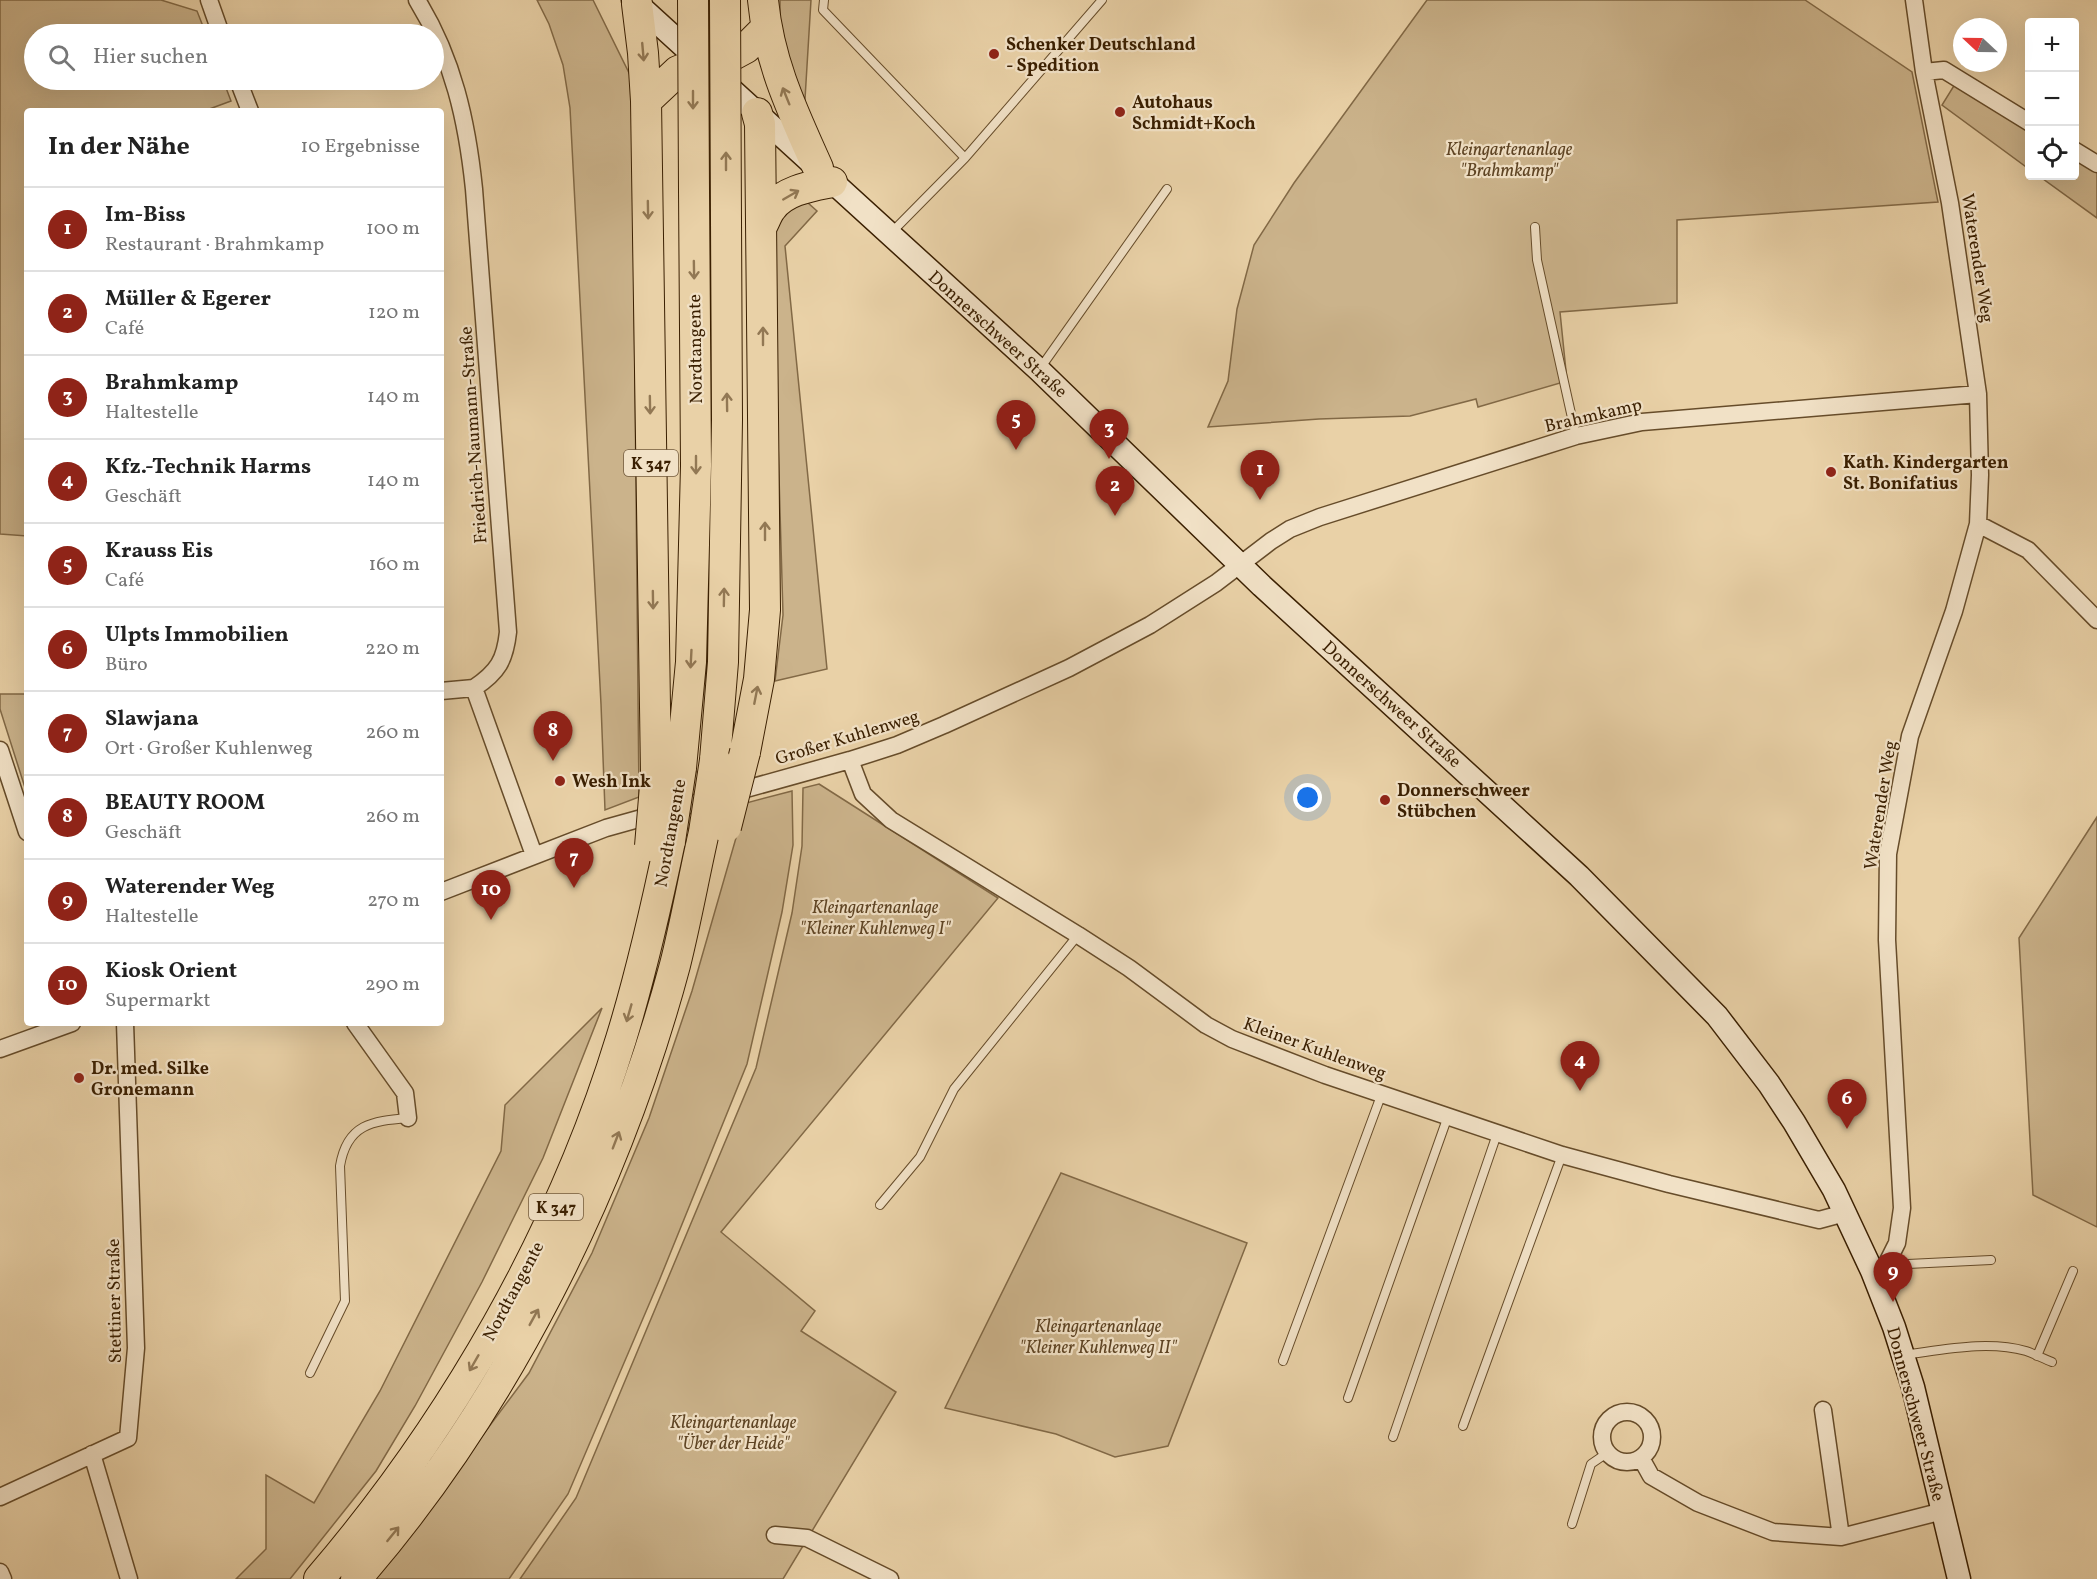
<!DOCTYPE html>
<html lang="de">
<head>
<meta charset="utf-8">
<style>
	body { margin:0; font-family:Vollkorn,serif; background:#f6f6f6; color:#222 }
	.controls { position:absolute; right:18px; top:18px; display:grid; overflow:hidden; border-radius:6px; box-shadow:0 6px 24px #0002 }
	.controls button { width:54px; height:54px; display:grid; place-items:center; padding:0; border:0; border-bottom:2px solid #e0e0e0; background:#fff; color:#222; font:30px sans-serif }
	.compass { position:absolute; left:1953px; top:18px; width:54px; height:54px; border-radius:50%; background:#fff; box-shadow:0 6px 24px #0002; rotate:292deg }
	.you { position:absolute; left:1308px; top:798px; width:21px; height:21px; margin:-15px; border:4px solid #fff; border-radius:50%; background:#1a73e8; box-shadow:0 0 0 9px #1a73e833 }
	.badge { display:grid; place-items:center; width:39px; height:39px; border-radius:50%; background:#8f2418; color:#fff; font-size:20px; font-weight:700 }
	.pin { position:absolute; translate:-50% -50px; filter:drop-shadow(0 2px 3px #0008) }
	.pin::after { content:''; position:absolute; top:32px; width:21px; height:18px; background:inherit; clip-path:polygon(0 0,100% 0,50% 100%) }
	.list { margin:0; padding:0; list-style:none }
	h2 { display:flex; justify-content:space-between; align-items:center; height:78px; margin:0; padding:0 24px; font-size:26px }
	h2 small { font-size:20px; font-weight:400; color:#767676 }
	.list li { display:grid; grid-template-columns:39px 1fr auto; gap:18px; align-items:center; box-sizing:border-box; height:84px; padding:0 24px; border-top:2px solid #e0e0e0 }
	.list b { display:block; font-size:22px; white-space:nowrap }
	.list p { margin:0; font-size:20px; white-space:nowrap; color:#767676 }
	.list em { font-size:20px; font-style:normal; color:#767676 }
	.icon { flex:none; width:33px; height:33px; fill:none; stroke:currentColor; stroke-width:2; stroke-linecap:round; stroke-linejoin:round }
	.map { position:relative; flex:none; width:2097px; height:1579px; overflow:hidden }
	.search { position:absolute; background:#fff; box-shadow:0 6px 24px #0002; left:24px; top:24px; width:420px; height:66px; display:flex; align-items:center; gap:15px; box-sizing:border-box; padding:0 21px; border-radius:33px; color:#767676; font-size:22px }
	.panel { position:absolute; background:#fff; box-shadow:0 6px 24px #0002; left:24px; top:108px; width:420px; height:918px; border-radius:6px }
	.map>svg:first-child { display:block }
	.green { fill:#cbb38b; stroke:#826946; stroke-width:1.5 }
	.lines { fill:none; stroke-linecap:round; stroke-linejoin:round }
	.lane-casing { stroke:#664c2a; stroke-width:10 }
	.street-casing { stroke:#664c2a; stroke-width:19 }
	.secondary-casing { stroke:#3a1f01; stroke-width:25 }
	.highway-casing { stroke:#3a1f01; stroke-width:32 }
	.lane { stroke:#f1e1c6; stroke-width:8 }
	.street { stroke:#f1e1c6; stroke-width:16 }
	.secondary { stroke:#f1e1c6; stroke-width:22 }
	.highway { stroke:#e9d1a7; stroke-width:30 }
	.highway-bridge-casing { stroke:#3a1f01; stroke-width:32; stroke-linecap:butt }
	.highway-bridge { stroke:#e9d1a7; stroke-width:30 }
	.oneway { stroke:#927854 }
	.poi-dot { fill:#8f2418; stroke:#f1e1c6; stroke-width:2 }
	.labels { text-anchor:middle; stroke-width:4.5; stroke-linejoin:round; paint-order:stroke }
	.shield { fill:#f1e1c6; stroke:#71593c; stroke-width:1.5 }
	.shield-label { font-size:16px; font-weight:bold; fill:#3a1f01 }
	.poi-label { font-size:18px; font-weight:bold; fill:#3a1f01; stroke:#f1e1c6; text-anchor:start }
	.park-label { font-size:18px; font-style:italic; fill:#5e4424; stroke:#f1e1c6 }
	.street-label { font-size:18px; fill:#3a1f01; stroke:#f1e1c6 }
</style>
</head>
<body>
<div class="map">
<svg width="2097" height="1579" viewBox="0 0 2097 1579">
	<rect width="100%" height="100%" fill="#e9d1a7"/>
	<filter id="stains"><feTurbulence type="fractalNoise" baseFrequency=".00333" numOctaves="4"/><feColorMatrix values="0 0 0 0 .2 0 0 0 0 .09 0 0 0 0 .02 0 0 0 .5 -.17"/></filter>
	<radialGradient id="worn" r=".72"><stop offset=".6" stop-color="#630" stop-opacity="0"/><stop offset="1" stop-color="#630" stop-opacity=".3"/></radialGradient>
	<path class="green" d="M0,0h161l36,11 9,23h-172v46h189l8,21 -27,10h-177v425l-27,-2z
		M537,0h56l39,79 7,718 -34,13 -4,-106 -31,-596 -7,-43 -14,-41z
		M780,0h31l-6,99 -17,-31 -8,-29z
		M1427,0h378l107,72 26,130 -261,18v83l-117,9 7,69 -89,26 -2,-8 -66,17 -91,3 -111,8 20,-46 9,-72 17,-64 40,-62z
		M1955,84l74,45v40l-87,-64z
		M2075,157l22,13v48l-58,-42h35z
		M799,201l9,2 9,8 -32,35 42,423 -52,12 8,-66 -11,-382 9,-23z
		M0,694h27v100l-27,-85z
		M819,784l179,114 -277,334 94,79 -14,20 95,61 -113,187h-263l56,-81 180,-430 36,-155 10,-67 1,-58z
		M792,791l1,54 -11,67 -35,152 -88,217 -91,213 -59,85h-137l37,-45 120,-161 63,-120 57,-135 43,-127 54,-188z
		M2097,817v410l-64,-32 -14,-257z
		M602,1008l-59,150 -61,124 -67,124 -39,65 -86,108h-54l30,-30v-74l48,28 66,-112 121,-240 4,-46z
		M1061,1173l186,70 -79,203 -53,11 -59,-23 -111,-26z"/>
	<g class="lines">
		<defs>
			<path id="lane" d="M824,0l-1,10 142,148 -75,76
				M965,158l137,-158
				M1535,227l2,33 39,176
				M1039,370l128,-181
				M880,1205l40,-48 34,-68 124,-154
				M1887,1265l104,-5
				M1903,1355c40,-5 84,-15 123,-4 9,3 18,8 26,11
				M2037,1356l36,-85
				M1283,1361l99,-268
				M310,1373l35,-72 -5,-135c7,-42 32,-45 68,-48
				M1348,1398l100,-282
				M1463,1426l99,-271
				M1393,1437l104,-303
				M1572,1524l19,-60 16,-11"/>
			<path id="street" d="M209,0l12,34
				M417,0c36,58 50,121 57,189l34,443c-3,28 -10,40 -34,56l60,167
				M1924,72l20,-2 86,53
				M238,80l12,31
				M2074,150l23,14
				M1978,524l50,26 69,70
				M441,691l33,-3
				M0,750l27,82
				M850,760l13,34 28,26 187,115 51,33 77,57 26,14 93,36 237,80 107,29 150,36 26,-7
				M441,892l165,-64 244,-68 47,-15 47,-20 125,-57 81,-43 66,-42 55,-42 19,-12 30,-12 256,-81 66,-14 336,-28
				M355,1023l50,70 3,25
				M0,1049l72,-26
				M1872,1271l14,-6 11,-22 5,-35 -15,-268 1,-86 22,-118 44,-125 24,-87 2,-49 -2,-81 -28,-191 -26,-131 -10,-72
				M1823,1410l18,127
				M1602 1437a25 25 0 1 1 50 0a25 25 0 1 1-50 0Z
				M92,1454l37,125
				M1641,1458l10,18 47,27 75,29 68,5 102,-26
				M0,1497l128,-59 8,-90 -11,-325
				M775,1535l32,3 83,41
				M0,1572l3,7"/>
			<path id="secondary" d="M633,0l406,370 223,216 317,290 138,140 52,68 25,38 40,68 38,81 22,56 19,60 46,192"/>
			<path id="highway" d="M763,0c6,63 30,112 55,168
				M637,4l6,49 3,48 10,673
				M646,101l32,-30 25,-10 30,-6 13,-7 20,-20
				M762,226c3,-5 5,-12 9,-17 13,-19 41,-23 61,-27
				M745,752l14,-73 6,-69 -5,-486 -3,-11
				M715,760l8,-98 4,-242 -1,-200
				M681,768l10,-106 5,-196 -2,-276
				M319,1579c133,-155 242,-344 302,-540 20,-65 35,-131 49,-198
				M356,1579c150,-172 260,-394 319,-614 11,-44 19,-89 29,-133"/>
		</defs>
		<use href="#lane" class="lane-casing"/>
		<use href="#street" class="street-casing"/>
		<use href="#secondary" class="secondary-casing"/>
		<use href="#highway" class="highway-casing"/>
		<use href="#lane" class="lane"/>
		<use href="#street" class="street"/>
		<use href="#secondary" class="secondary"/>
		<use href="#highway" class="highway"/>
		<defs>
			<path id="highway-bridge" d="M693,0l1,190
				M725,0l1,220
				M726,827l19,-75
				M704,832l11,-72
				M670,841l11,-73
				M650,846l6,-72"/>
		</defs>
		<use href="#highway-bridge" class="highway-bridge-casing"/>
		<use href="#highway-bridge" class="highway-bridge"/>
	</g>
	<defs><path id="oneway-shaft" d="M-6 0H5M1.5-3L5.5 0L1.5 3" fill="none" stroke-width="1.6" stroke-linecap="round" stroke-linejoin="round" transform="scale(1.5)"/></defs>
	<g class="oneway">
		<use href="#oneway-shaft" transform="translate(643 52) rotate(85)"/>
		<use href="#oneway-shaft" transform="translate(786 96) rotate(-112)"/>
		<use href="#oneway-shaft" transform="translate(693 100) rotate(90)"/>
		<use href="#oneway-shaft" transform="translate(726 161) rotate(-90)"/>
		<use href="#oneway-shaft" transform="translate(791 195) rotate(-30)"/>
		<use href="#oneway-shaft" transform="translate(648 210) rotate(89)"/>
		<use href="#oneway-shaft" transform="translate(694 270) rotate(89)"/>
		<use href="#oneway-shaft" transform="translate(763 336) rotate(-90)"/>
		<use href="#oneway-shaft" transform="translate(727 402) rotate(-91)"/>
		<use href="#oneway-shaft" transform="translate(650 405) rotate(89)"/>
		<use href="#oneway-shaft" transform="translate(696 465) rotate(90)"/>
		<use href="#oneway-shaft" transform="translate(765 531) rotate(-90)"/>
		<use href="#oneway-shaft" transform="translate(724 597) rotate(-89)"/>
		<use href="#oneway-shaft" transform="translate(653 600) rotate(89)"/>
		<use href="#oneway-shaft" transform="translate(691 659) rotate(93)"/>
		<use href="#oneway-shaft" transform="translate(756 695) rotate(-79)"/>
		<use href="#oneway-shaft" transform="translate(629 1013) rotate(106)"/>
		<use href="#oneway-shaft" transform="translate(616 1140) rotate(-69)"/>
		<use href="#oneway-shaft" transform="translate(534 1317) rotate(-61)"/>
		<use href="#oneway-shaft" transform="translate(474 1363) rotate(120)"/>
		<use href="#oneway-shaft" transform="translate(393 1534) rotate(-51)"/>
	</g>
	<g class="poi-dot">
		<circle cx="994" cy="54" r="6"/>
		<circle cx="1120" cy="112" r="6"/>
		<circle cx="1831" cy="472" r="6"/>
		<circle cx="560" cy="781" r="6"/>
		<circle cx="1385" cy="800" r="6"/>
		<circle cx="79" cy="1078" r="6"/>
	</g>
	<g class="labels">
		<g class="shield">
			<rect x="624" y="450" width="54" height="26" rx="4.5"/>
			<rect x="529" y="1194" width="54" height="26" rx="4.5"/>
		</g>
		<g class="shield-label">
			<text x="651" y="469">K 347</text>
			<text x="556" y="1213">K 347</text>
		</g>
		<g class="poi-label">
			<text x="1006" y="50">Schenker Deutschland<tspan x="1006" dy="21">- Spedition</tspan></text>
			<text x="1132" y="108">Autohaus<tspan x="1132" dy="21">Schmidt+Koch</tspan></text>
			<text x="1843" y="468">Kath. Kindergarten<tspan x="1843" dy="21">St. Bonifatius</tspan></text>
			<text x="572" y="787">Wesh Ink</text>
			<text x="1397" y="796">Donnerschweer<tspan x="1397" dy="21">Stübchen</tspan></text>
			<text x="91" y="1074">Dr. med. Silke<tspan x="91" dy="21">Gronemann</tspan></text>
		</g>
		<g class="park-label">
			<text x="1509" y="155">Kleingartenanlage<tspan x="1509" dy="21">"Brahmkamp"</tspan></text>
			<text x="875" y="913">Kleingartenanlage<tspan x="875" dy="21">"Kleiner Kuhlenweg I"</tspan></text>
			<text x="1098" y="1332">Kleingartenanlage<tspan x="1098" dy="21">"Kleiner Kuhlenweg II"</tspan></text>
			<text x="733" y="1428">Kleingartenanlage<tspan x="733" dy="21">"Über der Heide"</tspan></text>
		</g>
		<g class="street-label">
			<text transform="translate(1978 258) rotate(81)" y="6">Waterender Weg</text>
			<text transform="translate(998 334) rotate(42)" y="6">Donnerschweer Straße</text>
			<text transform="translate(695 349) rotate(-91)" y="6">Nordtangente</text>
			<text transform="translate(1593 415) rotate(-13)" y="6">Brahmkamp</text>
			<text transform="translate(473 435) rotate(-94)" y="6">Friedrich-Naumann-Straße</text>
			<text transform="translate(1392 704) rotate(42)" y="6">Donnerschweer Straße</text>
			<text transform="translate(847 737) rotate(-17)" y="6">Großer Kuhlenweg</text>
			<text transform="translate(1880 805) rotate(-81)" y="6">Waterender Weg</text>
			<text transform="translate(670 833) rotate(-80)" y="6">Nordtangente</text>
			<text transform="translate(1315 1048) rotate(20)" y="6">Kleiner Kuhlenweg</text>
			<text transform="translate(513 1291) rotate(-62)" y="6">Nordtangente</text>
			<text transform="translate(114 1301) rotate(-91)" y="6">Stettiner Straße</text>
			<text transform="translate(1916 1414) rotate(75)" y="6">Donnerschweer Straße</text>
		</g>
	</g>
	<rect width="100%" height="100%" filter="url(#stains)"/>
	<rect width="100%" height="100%" fill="url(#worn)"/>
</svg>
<div class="controls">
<button>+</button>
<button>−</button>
<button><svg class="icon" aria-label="locate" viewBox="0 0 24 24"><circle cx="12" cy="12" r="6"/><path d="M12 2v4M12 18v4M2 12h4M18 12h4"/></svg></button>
</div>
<svg class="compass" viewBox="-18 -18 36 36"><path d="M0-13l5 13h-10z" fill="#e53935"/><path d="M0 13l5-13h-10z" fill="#767676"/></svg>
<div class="you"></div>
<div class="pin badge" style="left:1260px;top:500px">1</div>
<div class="pin badge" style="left:1115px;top:516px">2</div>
<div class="pin badge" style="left:1109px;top:459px">3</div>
<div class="pin badge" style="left:1580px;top:1091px">4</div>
<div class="pin badge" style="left:1016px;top:450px">5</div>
<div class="pin badge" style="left:1847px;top:1129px">6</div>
<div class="pin badge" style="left:574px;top:888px">7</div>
<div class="pin badge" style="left:553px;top:761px">8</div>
<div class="pin badge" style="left:1893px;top:1302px">9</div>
<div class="pin badge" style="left:491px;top:920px">10</div>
<div class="search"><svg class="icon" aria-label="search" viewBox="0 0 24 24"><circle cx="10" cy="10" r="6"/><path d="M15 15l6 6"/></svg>Hier suchen</div>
<section class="panel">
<h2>In der Nähe<small>10 Ergebnisse</small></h2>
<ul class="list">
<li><span class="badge">1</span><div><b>Im-Biss</b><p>Restaurant · Brahmkamp</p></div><em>100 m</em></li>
<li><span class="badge">2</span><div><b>Müller &amp; Egerer</b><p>Café</p></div><em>120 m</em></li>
<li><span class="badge">3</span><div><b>Brahmkamp</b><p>Haltestelle</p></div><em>140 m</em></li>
<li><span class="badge">4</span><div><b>Kfz.-Technik Harms</b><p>Geschäft</p></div><em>140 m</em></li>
<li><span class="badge">5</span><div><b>Krauss Eis</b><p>Café</p></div><em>160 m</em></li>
<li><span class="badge">6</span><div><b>Ulpts Immobilien</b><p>Büro</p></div><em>220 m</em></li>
<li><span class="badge">7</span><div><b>Slawjana</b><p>Ort · Großer Kuhlenweg</p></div><em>260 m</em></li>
<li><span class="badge">8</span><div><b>BEAUTY ROOM</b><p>Geschäft</p></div><em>260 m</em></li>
<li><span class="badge">9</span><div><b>Waterender Weg</b><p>Haltestelle</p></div><em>270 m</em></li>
<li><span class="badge">10</span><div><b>Kiosk Orient</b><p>Supermarkt</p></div><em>290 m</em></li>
</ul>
</section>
</div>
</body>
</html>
